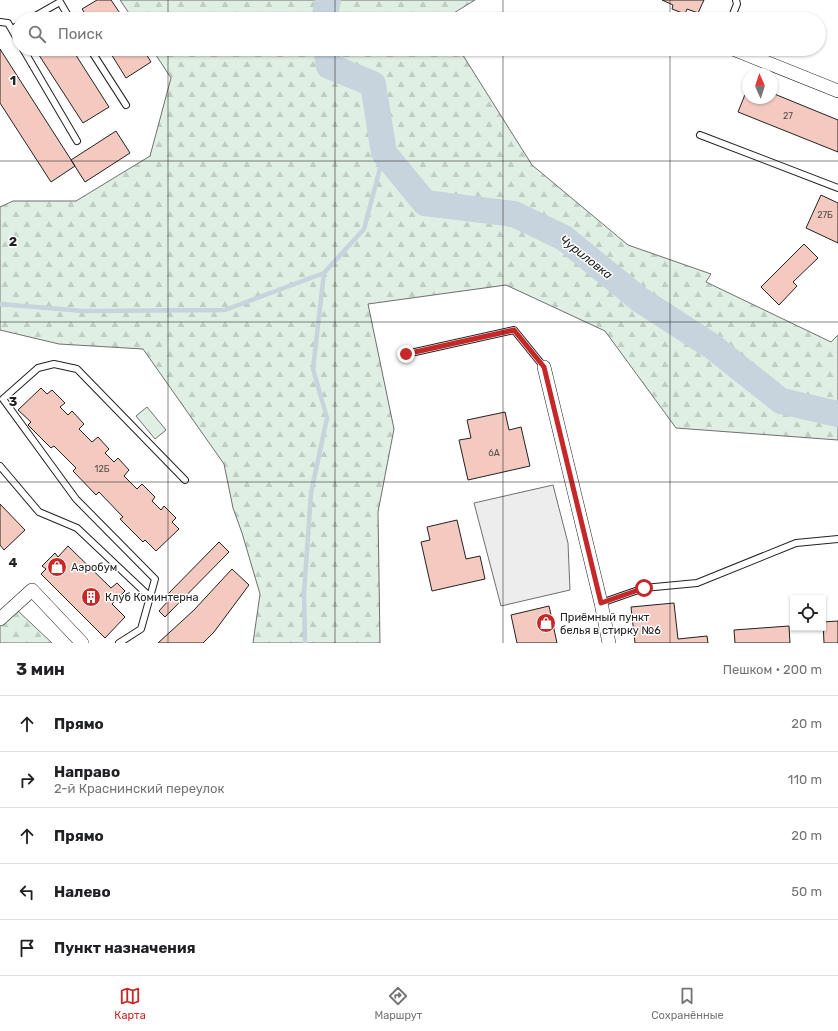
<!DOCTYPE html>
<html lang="ru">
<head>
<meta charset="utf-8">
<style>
	body { margin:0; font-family:Rubik,sans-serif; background:#f2f2f2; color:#202124 }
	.controls { position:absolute; right:12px; bottom:12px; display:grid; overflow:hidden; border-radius:0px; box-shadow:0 1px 3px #0004 }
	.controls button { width:36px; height:36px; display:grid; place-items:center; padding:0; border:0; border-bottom:1px solid #e0e0e0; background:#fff; color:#202124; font:20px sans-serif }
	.compass { position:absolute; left:742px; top:68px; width:36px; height:36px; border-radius:50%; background:#fff; box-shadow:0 1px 3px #0004; rotate:357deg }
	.stop { position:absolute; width:12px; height:12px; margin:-9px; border:3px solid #c62828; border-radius:50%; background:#fff }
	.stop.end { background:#c62828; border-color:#fff; box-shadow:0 1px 4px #0008 }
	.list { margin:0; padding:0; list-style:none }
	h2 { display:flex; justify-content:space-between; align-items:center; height:52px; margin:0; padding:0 16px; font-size:17px }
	h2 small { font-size:13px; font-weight:400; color:#757577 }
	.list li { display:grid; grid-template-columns:26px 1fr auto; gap:12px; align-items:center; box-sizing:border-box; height:56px; padding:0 16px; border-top:1px solid #e0e0e0 }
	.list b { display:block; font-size:15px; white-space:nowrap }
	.list p { margin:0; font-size:13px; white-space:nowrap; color:#757577 }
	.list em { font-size:13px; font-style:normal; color:#757577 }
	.icon { flex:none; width:22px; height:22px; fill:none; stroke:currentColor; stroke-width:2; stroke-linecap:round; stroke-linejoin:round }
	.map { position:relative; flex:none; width:838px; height:643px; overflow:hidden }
	.search { position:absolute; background:#fff; box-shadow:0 1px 3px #0004; left:12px; right:12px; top:12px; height:44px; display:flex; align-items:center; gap:10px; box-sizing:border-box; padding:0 14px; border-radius:22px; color:#757577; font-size:15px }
	.sheet { height:332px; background:#fff }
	nav { display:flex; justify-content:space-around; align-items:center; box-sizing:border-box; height:56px; border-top:1px solid #e0e0e0; background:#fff; font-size:11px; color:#757577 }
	nav a { display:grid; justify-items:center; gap:2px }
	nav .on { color:#c62828 }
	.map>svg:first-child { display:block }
	.green { fill:#e0efe3; stroke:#6f6f6f }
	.forest { fill:url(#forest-firs); stroke:#6f6f6f }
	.parking { fill:#ededed; stroke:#6f6f6f }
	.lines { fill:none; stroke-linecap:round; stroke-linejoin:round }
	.stream { stroke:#c7d3dd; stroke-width:4.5 }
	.river { stroke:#c7d3dd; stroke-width:26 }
	.building { fill:#f3c9c0; stroke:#222 }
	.lane-casing { stroke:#222; stroke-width:8 }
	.street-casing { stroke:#222; stroke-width:14 }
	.lane { stroke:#fff; stroke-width:6 }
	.street { stroke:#fff; stroke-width:13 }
	.route { stroke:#c62828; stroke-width:5 }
	.grid { fill:none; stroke:#222; stroke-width:1; stroke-opacity:0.55 }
	.labels { text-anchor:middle; stroke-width:3; stroke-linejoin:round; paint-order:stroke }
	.number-label { font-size:9px; fill:#564c4a }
	.poi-label { font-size:11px; fill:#222; stroke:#fff; text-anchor:start }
	.water-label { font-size:12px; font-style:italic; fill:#222; stroke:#fff }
	.grid-label { font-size:13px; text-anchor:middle; font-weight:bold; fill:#222; stroke:#fff; stroke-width:3; stroke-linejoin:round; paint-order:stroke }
</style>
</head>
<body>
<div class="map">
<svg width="838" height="643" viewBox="0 0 838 643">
	<defs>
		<pattern id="forest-firs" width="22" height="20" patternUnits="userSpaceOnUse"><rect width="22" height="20" fill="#e0efe3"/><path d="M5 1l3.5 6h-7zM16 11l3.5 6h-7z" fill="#c0cdc2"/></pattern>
	</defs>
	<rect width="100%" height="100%" fill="#fff"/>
	<path class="green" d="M147,407l19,23 -11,9 -19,-23z"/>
	<path class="forest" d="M120,0h355l-31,19h-311z
		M152,49h307l73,116 96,80 83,29 -5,8 125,60 7,-7v105l-162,-12 -71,-97 -99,-46 -138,19 26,125 -16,83 2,131h-127l7,-49 -18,-61 -9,-25 -9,-44 -81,-115 -84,-5 -59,-14v-123l13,-6h63l74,-45 21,-78z
		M16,609l36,34h-52v-19z"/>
	<path class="parking" d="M553,485l15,58 2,47 -69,16 -27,-103z"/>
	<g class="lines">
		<path class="stream" d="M0,304l83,7 142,-1 99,-37 40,-44 20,-76
			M305,643l-1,-50 7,-100 16,-75 -14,-49 11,-96"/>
		<path class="river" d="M324,19l4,-19
			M326,49l3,17 44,18 11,69 41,50 89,11 50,24 75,61 74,48 68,54 57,13"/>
	</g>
	<path class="building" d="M97,0h14l13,19h-35l-7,-10z
		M662,0h42l-6,13 -11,-4 -2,5 -13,-5 1,-4z
		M0,49l75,117 -24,16 -51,-79z
		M35,49h37l37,58 -26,16z
		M108,49h35l8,13 -25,16z
		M748,87v11h24v-5l66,27v32l-100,-40z
		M116,131l14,22 -45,29 -14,-22z
		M821,195l17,8v40l-32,-15z
		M804,244l14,14 -25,24 4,4 -18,19 -18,-18z
		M41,388l6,6 5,-4 13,13 -5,4 8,8 4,-4 12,13 -5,5 13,13 6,-5 11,12 -4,4 9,9 4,-4 11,12 -5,6 13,13 5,-5 13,13 -3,4 9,9 3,-4 12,12 -4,4 7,7 -23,22 -11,-11 -2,2 -23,-23 3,-2 -24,-25 -3,3 -23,-24 3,-3 -22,-22 -3,2 -23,-23 3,-3 -13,-12z
		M505,412l4,18 12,-3 9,39 -62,14 -9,-40 12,-2 -4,-18z
		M0,504l25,26 -21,20 -4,-5z
		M457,520l9,39 14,-3 5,23 -53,12 -11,-49 9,-2 -3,-13z
		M219,542l10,10 -64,65 -6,-6 10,-11 -4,-3z
		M68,546l43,42 6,-5 8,8 -13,13 13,13 -20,21 -64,-64 5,-5 -4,-3 13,-13 3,4z
		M232,569l17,16 -35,47 -11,11h-45l36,-33z
		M674,603l4,36 29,-3 1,7h-73l-4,-36z
		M549,606l8,37h-40l-6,-28z
		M838,621v22h-14l-1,-21z
		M789,626l1,17h-55l-1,-13z"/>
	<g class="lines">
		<defs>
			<path id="lane" d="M648,17l6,2
				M30,19l30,-17 10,17
				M731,19l6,-15 -1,-4
				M0,22l8,1 11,19
				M12,29l7,-4
				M23,49l54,92
				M90,49l36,56
				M700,135l138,53
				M406,354l108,-24 30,37
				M0,466l39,46 38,16 73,69
				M601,603l43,-15 53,-5 99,-40 42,-4
				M119,643l22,-14 14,-50 -79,-80 -73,-100 35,-31 16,-4 23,5 108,111"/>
			<path id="street" d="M733,49l105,42
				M544,367l57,236 8,40
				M0,619l32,-29 50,53"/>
		</defs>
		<use href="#lane" class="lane-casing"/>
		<use href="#street" class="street-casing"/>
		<use href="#lane" class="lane"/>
		<use href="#street" class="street"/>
	</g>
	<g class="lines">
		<path class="route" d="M406,354l108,-24 30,37 57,236 43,-15"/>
	</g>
	<path class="grid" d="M168,0v19M335,0v19M503,0v19M670,0v19M168,49v594M335,49v594M503,49v594M670,49v594M0,161h838M0,322h838M0,482h838"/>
	<defs>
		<symbol id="shop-disc" viewBox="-11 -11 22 22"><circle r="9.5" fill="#c62828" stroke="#fff"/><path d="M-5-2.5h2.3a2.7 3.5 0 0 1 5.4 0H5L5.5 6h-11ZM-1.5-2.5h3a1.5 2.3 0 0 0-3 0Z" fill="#fff"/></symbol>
		<symbol id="building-disc" viewBox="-11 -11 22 22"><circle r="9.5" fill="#c62828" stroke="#fff"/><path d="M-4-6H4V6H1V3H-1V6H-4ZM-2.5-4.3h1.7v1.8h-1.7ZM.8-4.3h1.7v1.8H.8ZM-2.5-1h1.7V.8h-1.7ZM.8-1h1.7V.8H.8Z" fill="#fff"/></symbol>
	</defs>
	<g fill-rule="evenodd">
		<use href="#shop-disc" x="46" y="556" width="22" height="22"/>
		<use href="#building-disc" x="80" y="586" width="22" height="22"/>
		<use href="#shop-disc" x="535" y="612" width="22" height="22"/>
	</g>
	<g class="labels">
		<g class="number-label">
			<text x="788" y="119">27</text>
			<text x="825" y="218">27Б</text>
			<text x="494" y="456">6А</text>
			<text x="102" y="472">12Б</text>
		</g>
		<g class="poi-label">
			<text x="71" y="571">Аэробум</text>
			<text x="105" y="601">Клуб Коминтерна</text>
			<text x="560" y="621">Приёмный пункт<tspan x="560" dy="13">белья в стирку №6</tspan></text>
		</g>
		<g class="water-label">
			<text transform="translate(586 257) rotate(38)" y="4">Чуриловка</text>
		</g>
	</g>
	<g class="grid-label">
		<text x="13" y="85">1</text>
		<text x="13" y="246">2</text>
		<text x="13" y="406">3</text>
		<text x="13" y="567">4</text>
	</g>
</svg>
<div class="controls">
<button><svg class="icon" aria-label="locate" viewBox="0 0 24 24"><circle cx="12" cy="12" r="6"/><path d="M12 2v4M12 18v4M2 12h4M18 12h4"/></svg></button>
</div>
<svg class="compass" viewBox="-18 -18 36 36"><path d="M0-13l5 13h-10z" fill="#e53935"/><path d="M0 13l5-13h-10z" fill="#757577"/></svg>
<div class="stop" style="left:644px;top:588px"></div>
<div class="stop end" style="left:406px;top:354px"></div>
<div class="search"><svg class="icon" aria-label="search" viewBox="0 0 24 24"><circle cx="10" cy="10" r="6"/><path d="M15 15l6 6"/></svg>Поиск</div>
</div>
<section class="sheet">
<h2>3 мин<small>Пешком · 200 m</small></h2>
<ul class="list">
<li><svg class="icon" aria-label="ahead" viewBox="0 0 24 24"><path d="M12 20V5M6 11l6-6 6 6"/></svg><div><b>Прямо</b></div><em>20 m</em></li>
<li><svg class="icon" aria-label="right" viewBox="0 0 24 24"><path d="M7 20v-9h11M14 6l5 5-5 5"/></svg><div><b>Направо</b><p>2-й Краснинский переулок</p></div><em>110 m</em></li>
<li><svg class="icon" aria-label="ahead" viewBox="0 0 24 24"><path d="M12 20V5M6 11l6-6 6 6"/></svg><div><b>Прямо</b></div><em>20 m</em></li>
<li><svg class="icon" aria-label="left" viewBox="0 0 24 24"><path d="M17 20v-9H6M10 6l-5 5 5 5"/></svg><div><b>Налево</b></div><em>50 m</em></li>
<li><svg class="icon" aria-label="arrive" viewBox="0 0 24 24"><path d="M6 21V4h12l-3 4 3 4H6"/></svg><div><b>Пункт назначения</b></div></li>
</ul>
</section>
<nav>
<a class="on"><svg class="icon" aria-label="map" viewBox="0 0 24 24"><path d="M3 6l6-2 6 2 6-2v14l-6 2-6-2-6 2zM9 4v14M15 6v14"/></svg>Карта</a>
<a><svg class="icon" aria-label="directions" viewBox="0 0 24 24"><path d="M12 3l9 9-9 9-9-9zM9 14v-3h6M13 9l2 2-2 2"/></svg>Маршрут</a>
<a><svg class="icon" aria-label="saved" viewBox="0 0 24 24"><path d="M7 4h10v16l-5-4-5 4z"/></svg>Сохранённые</a>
</nav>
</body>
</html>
